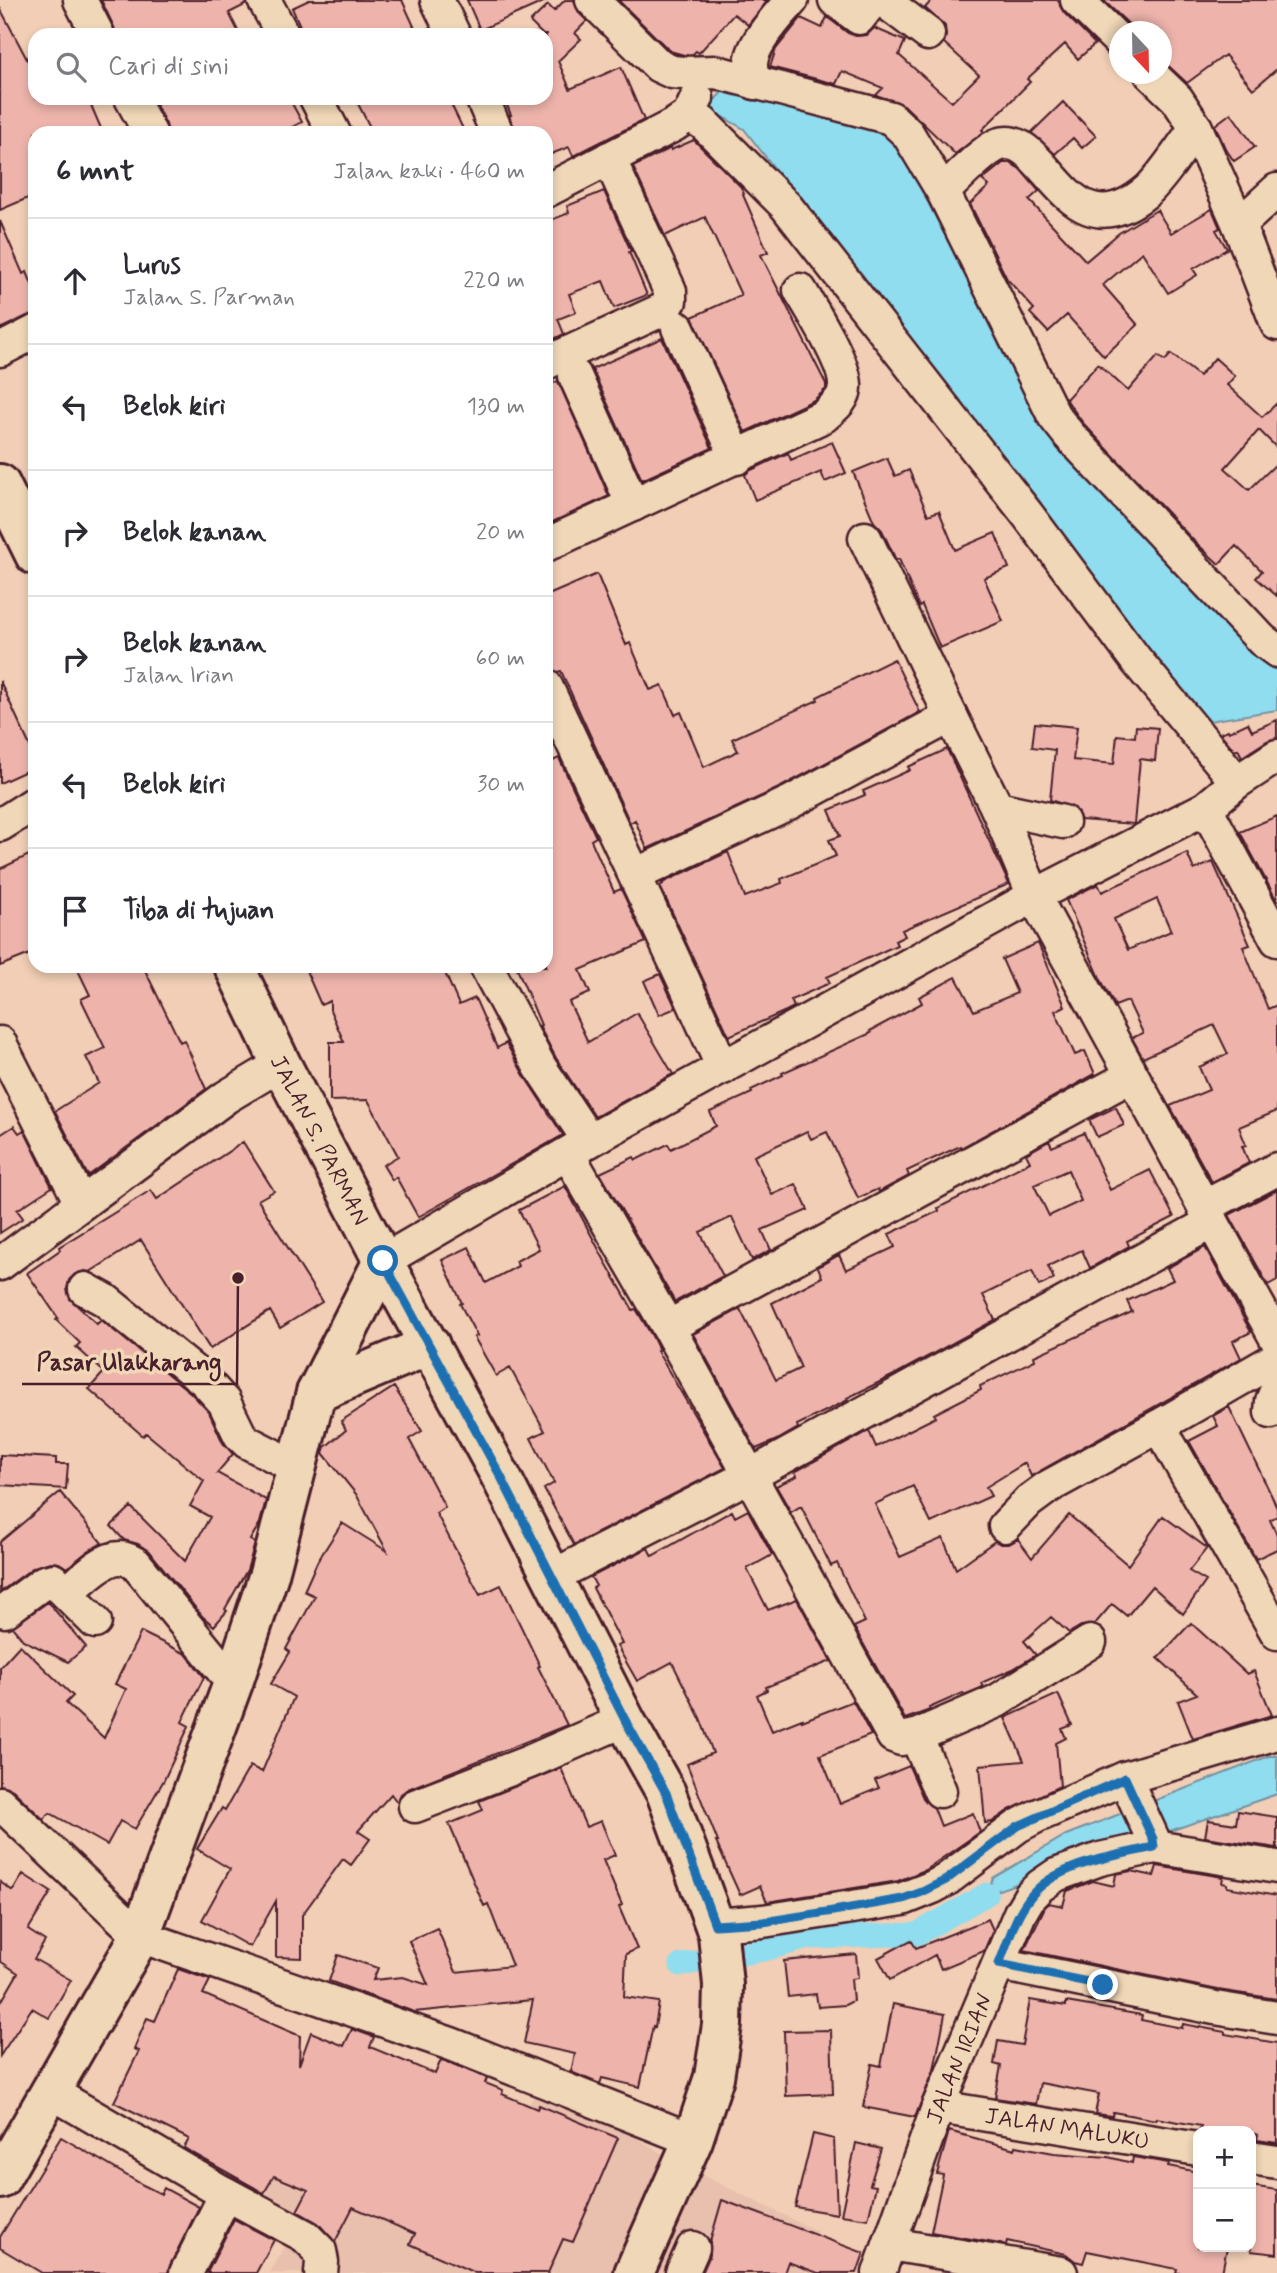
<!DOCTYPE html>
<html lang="id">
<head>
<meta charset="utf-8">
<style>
	body { margin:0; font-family:Mynerve,sans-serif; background:#f7f7f7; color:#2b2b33 }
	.controls { position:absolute; right:21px; bottom:21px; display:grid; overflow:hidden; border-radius:14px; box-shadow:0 4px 10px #0003 }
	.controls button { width:63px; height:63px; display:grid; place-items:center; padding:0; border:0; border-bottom:2px solid #e1e1e2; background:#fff; color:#2b2b33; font:35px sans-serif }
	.compass { position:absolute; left:1109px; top:21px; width:63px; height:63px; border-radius:50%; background:#fff; box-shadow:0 4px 10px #0003; rotate:158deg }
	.stop { position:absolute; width:21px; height:21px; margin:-16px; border:5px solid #1f6fb2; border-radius:50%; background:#fff }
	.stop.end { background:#1f6fb2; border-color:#fff; box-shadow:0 2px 7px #0008 }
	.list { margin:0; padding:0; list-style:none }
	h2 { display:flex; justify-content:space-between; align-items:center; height:91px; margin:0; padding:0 28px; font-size:30px }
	h2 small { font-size:23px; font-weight:400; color:#7c7c81 }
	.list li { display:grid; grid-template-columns:46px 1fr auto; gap:21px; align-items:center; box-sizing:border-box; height:126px; padding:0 28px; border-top:2px solid #e1e1e2 }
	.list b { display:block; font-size:26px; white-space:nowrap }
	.list p { margin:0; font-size:23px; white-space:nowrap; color:#7c7c81 }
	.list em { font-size:23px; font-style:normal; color:#7c7c81 }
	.icon { flex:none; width:38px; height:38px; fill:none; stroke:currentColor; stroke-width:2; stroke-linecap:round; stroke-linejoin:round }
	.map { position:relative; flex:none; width:1277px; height:2273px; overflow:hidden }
	.search { position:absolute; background:#fff; box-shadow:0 4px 10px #0003; left:28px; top:28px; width:525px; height:77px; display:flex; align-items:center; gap:18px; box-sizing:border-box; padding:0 24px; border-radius:21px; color:#7c7c81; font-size:26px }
	.panel { position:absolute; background:#fff; box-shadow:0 4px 10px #0003; left:28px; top:126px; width:525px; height:847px; border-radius:21px }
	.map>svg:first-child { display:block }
	.built { fill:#e9bfad }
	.water { fill:#90ddef; stroke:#7491a1; stroke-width:2 }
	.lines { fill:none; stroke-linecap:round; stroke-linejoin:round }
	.canal { stroke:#90ddef; stroke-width:23 }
	.building { fill:#eeb4ac; stroke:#4a1f2b; stroke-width:2; fill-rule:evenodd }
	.minor-casing { stroke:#4a1f2b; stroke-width:37 }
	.major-casing { stroke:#4a1f2b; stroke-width:44 }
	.minor { stroke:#efd7b7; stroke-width:32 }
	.major { stroke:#efd7b7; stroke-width:38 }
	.route { stroke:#1f6fb2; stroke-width:9 }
	.labels { text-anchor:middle; stroke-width:7; stroke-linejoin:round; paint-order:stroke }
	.street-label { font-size:23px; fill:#4a1f2b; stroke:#efd7b7 }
	.leader { fill:none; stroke:#4a1f2b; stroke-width:2.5 }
	.callout-dot { fill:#4a1f2b; stroke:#efd7b7; stroke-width:2.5 }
	.callout-label { font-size:24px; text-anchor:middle; font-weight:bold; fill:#4a1f2b; stroke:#efd7b7; stroke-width:7; stroke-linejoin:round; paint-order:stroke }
</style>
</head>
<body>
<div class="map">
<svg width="1277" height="2273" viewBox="0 0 1277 2273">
	<rect width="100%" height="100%" fill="#f1ceb5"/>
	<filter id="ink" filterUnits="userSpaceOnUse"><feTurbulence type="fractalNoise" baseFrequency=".0143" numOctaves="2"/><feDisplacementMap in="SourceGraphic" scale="14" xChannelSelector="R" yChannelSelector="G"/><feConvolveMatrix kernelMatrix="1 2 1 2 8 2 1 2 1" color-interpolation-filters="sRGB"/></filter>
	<g filter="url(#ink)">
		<path class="built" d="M543,2076l128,84 145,71 -11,42h-535l26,-46 -51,-18 57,-80 182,72z"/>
		<path class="water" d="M724,90l166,40 161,307 219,231 7,2v40l-74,12 -459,-593 -37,-21z
			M1269,1756h8v38l-290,100 6,-16 73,-43z"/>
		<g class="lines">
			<path class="canal" d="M681,1965l83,-15 45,-12 108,-4 70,-40"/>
		</g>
		<path class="building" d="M101,0h145l1,4 -18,9 11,22h-124l-2,-8z
			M309,0h93l16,35h-114l-12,-27z
			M467,0h81l-68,30z
			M565,0h9l5,13 8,8 -12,12 6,6 -23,22 12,28 51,-22 23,53 -71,36 -4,-9 -23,9v-23h-31l-6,-18h2l-7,-17h42v-63h-3l-13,-13 18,-17 6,6z
			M618,0h150l-20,25 -14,-11 -35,39 -3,-2 -3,3 -9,1 -14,-4z
			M932,0h127l1,6 4,7 31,31 -17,15 -13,-15 -38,35 3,3 -48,48 2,2 -29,22 -51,-49 -28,-10 7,-7 -41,-17 -6,13 -66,-17 6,-18 25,-31 21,10 5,-11 21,16 8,3 11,-1 7,-7 31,13 -6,14 53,47 27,-27 -35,-32 2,-7 -1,-10 -20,-18z
			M1103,0h174v69l-24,20 -28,-34 -38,28 -26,-24v-27h-24z
			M0,8l30,57h5v33h53l15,35h-68v62l-35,15z
			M152,98h137l13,24 -21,11h-113l-2,-9z
			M355,98h93l17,35h-92z
			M1063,102l33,34 -14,12 -9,-10 -18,16 -24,-21z
			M1231,113l24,34 -21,14 -9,-13 -10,-23z
			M694,140l47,47 3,7 -1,1 25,57 -7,3 65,129v5l-12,11 -69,32 -53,-115 49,-22 -36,-78 -40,19 -32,-69 38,-19v2z
			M1003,163h7l10,6 19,22 -10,9 57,61 33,-28 38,-23 14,23 41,-24 8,19 -4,2 11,19 -34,20 4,6 -29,18 -26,-41 -39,33 35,40 -34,31 -37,-41 -19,17 -18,-19 4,-4 -27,-30 -37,-75 19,-18 -7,-6z
			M604,191l27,60 -2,1 18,43 -33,13 -11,-27 -34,13 7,18 -18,7 6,15 -18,9v-121l23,-9 -2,-7z
			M0,221l23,53 4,-2 8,20v22l-8,2 -27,13z
			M662,338l50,110 -70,32 -50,-111z
			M1171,354l28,22 16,-18 20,18 -8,9 35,32 15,-14v45l-18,-18 -34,38 24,22 28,-27v133l-21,-18 6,-7 -26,-25 -17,18 -26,-24 -110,-117 -17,-24 32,-35 30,27 30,-35 7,5z
			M558,381l51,115 -63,29v-139z
			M832,442l14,31 -21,9 -4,-10 -66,28 -10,-25 4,-4 39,-18 3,7z
			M887,458l8,18 14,-6 19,45 11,-4 16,39 40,-17 14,35 -25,10 19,43 -63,27 -18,-43 -3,2 -20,-48 -3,1 -14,-30 -8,-8 -21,-50z
			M597,574l29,71 4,-2 20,47 12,-5 13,30 6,-3 23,55 34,-16 -6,-12 86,-39 -1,-3 77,-38 26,53 -139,75 -134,62 -12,-29 -5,3 -69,-152 -3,1 -12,-4v-72z
			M0,681l35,76v10l-35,16z
			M1277,720v18l-10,3 -25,16 -4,-8 -3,2 -15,-18 8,-3 1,2 19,-9 4,8z
			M1035,723l42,4 -4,33 41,4 3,-29 18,2 1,-11 22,2 -3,33 -15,-2 -6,65 -53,-4 -6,-12 -25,-8 5,-50 -23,-3z
			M947,749l62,135 -107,46 3,6 -10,5 2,4 -70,32 3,6 -39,17 3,7 -8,4 -57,25 -69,-150 3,-2 -1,-1 66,-31 17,45 37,-14 -1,-4 55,-23 -7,-16 11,-4 -11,-26 36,-15 -2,-4 47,-21 -2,-3z
			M559,758l37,79 -5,3 23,52 7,-3 25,53 -66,28 10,23 -21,9 19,40 49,-29 36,61 -78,43 -39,-59 -17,-32 2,-1 -25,-59h30v-202z
			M1277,816v85l-37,-69z
			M35,852v100l-35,14v-97z
			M1187,853l7,17 19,-8 37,83 -7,2 25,62 9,-4v106l-38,16 7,18 -4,1 7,17 -37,19 -42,-76 39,-16 -10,-23 29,-13 -14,-29 -71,33 -11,-20 11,-5 -15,-32 -13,5 -15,-28 -34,-78 32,-16 4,8zM1157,899l14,32 -43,19 -14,-31z
			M1038,943l27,63 -10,5 20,44 10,-4 10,23 -134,74 -1,-2 -53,25 2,5 -30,16 -1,-3 -20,9 -31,-66 -16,7 -4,-8 -53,25 18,39 24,-11 12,26 -46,20 9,20 -19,10 -20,-43 -32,15 23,44 -48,26 -75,-129 34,-16 2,3 32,-16 3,5 45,-23 -6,-14 42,-19 -1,-3 32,-15 -1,-2 89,-40 -1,-2 52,-28 -3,-6 37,-20 18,34 43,-18 -15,-34z
			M76,966h67l37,76 4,-2 22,49 -118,87 -33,-65 44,-28 -13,-26 19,-9 -24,-49 9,-4z
			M304,966h138l17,39 16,-7 22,50 9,-5 19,34 38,58 -145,82 -22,-40 -4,3 -9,-15 15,-9 -30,-56 -38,1v-59h14l-14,-32v-9l-9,4z
			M660,974l16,34 -17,7 -15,-34z
			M1116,1107l8,18 -27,12 -8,-17z
			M14,1126l5,7 5,-3 28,57 -35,23 6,8 -23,15v-98z
			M1084,1133l26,57 40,-20 24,47 -47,24 2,5 -39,22 -8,-18 -34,16 6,13 -15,7 -7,-15 -49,24 12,25 -101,55 -47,23 1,2 -51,25 1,3 -19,11 -23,10 -63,-115 47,-25 36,71 25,-12 -29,-65 50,-26 -4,-10 21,-12 7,15 49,-23 -6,-13 50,-23 -1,-3 92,-46 -4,-8 23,-13 3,6zM1068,1170l13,31 -32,15 -15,-31z
			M243,1142l31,49 -16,9 64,102 -42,26 -10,-17 -60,38 -69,-109 -51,32 -6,-1 -9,3 -6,6 -2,9 3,10 27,25 4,-4 90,73 18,19 14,31 10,11 -16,19 49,27 -6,23 -10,17 5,3 -8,27 -22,39 2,2 -13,15 -12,-10 -52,-64 -12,-8 -14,-4 -13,-14 20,-19 54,54 25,-44 -20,-11 14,-25 -58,-48 -3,3 -54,-47 15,-17 -28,-25 4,-4 -24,-23 2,-2 -31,-45 33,-23 -1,-3 92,-57 6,9z
			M565,1186l40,75 28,49 3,-1 16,27 7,14 -2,1 68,117 -151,77 -30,-56 10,-6 -23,-45 14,-7 -35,-63 -14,8 -22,-39 3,-1 -17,-32 2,-1 -20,-43 27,-13 17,36 32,-17 -2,-5 23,-12 -20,-39z
			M1277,1190v90l-9,5 -39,-70z
			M1205,1247l46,85 -18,9 8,17 -210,118 -6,-13 -39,24 5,9 -60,27 -18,-37 -38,18 25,53 43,-19 13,31 39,-28 6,3h8l9,-5 14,19 37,-43 59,50 35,-49 44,32 -18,23 17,10 -23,33 -31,-28 -25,30 -15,-12 -18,21 -13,1 -12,7 -18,-16 -27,24 12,14 -23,14 -32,14 2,4 -19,8 -1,-2 -34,15 1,2 -25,9 -51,-92 11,-5 -28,-59 -6,3 -30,-60 -10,6 -15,-26 21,-10 -2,-4 74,-41 7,16 60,-30 -2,-3 47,-24 -1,-4 55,-26 -1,-4 98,-44 -5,-11 46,-21 -6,-12z
			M394,1387l28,44 -13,8 36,68 -9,6 44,82 21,-10 39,81 -2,1 29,58 -159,64 -7,5 -4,8 -6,-8 -33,37 12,8 -19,26 -8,-6 -41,56v43l-26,-1v-56l-26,46 -48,-27 28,-51 -33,-20 25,-41 3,2 25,-44 12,6 32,-75 -23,-13 19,-32 -4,-3 29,-53 -11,-5 13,-29 25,-39 45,28 -31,-57 -33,-41 2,-6 21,-17 -5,-9z
			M1229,1407l48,100v9l-7,4 7,15v14l-21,10 -67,-118 29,-15 -5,-10z
			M0,1455l56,3v6h12l-2,25 -66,-4z
			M60,1492l42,51 -14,8 -21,17 -8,-5 -9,-1 -16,5 -34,25v-50z
			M748,1510l24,45 -25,14 21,41 29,-11 34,62 -65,26 1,3 -10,5 15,36 30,-12v2l51,-20 18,34 -51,20 20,49 39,-16 -4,-8 34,-14 14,32 6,7 5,3 7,18 32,-13 7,19 -55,38 -27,11 -131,21 -7,-16 -20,9 -24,-53h2l-31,-78 26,-11 -13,-35 -28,-56 -35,19 -20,-35 5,-2 -29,-56 3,-2 -5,-9 57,-29 4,8 80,-45 3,6z
			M48,1602l38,45 -18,15 -45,-22 -11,-13z
			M1191,1623l56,51 7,-3 18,44 -79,24 -15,-38 19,-7 -39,-36z
			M141,1632l45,22 18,23 -22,45 7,4 -25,54 -29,49 -15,-8 -13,24 -57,-32 -7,6 -30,-29 -13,-5v-118l20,-22 53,51 -7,7 38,35 22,-49 -11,-5z
			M1058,1694l14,31 -10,4 4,9 -10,5 4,43 -51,24 -17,12 -7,1 -5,-58 44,-4 -19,-43z
			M561,1768l25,59 15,-6 14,34 -12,5 19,45 -3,2 18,42 -11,5 -2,43 35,5 -4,25 -2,-1 -13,61 -38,-9 -2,6 -29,-12 4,-18 -51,-11 9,-43 -119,12 -85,-31 9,-26 40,13 -5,12 30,-3 25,8 -19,-44 28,-13 19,44 56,-6 -24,-62 -4,2 -35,-82 34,-14 -4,-9z
			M1238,1811l39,6v31l-72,-11 3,-17 28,4z
			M1157,1866l66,11 -1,6 5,1v3l50,9v103l-59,-9 -194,-40 21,-43 4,-4 14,3 4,-15 26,-10 21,5 2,-12 15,-3 23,5z
			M23,1874l28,18 -23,38 17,11 -11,18 37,21 -22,38 -17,-10 -32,48v-52l18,-31 -18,-12v-79l13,9z
			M988,1919l5,11 -9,21 -43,18 -6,-14 -45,25 -12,-22 33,-18 5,8z
			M856,1954l2,24 -7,1 2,22 -8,4 -27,2 -2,-13 -28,3 -4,-36z
			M178,1969l32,11 -7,14 97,42 -1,29 12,-33 33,14 8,-17 22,8 -4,10 65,27 6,-14 4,1 42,17 -2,5 18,7 -1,4 35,15 2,-4 79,33 -45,104 -10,-3 -15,34h-73l-65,-29 5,-10 -62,-27 -18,35 -17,-19 -21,-12 11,-21 -34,-14 -10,17 -80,-45 5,-9 -75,-37 25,-51 -5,-2 13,-31 8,3z
			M1030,2000l36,6v-4l76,13 -1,5 41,8 1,-4 42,8v2l52,9v100l-20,-3 1,-5 -7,-2v-2l-26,-3 -1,3h-24l1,-5 -45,-8v2l-43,-8 -1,4 -17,-2 4,-20 -59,-11 -4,21 -41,-6 6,-32 -7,-2 4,-23 24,4z
			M893,2004l52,10 -11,56 -19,47 -52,-10 9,-43 9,2z
			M831,2030l2,64 -47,2 -2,-65z
			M949,2131l66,18 1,-3 38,7 54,4 24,6 1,-6 36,6 -1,3 30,6v75h29l-5,26h-46l1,-4 -90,-18 -4,12 -8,-2 -9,-7 -59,-13 -1,4 -75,-13 12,-57 -6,-1z
			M813,2134l21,5 3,75 -42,-7z
			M61,2137l82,48 18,9 3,-6 35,19 -29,58 -2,8h-126l-42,-25v-11z
			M856,2143l25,6 -11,36 6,1 -8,33 -27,-4z
			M1251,2186l26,4v64l-26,-3z
			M722,2200l142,53 -7,20h-39l-30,-11 -4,11h-82l8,-18v-13z
			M234,2219l40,21 -18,33h-49z"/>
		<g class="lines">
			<defs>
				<g id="minor">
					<path d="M80,0l18,35"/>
					<path d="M264,0l19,35"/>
					<path d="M437,0l17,35"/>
					<path d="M592,0l67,66 13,6 11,1 33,-1 175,46 17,16 35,58 111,224 15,19 193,205 15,11"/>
					<path d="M835,0l24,18 14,-18"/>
					<path d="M883,0l45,34"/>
					<path d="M1077,0l43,42"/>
					<path d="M1151,74l26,25 19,29 43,97 38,99"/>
					<path d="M755,83c-1,-5 -4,-11 -4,-17 -1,-21 28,-51 41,-66"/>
					<path d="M131,98l19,35"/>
					<path d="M316,98l18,35"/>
					<path d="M482,98l15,35"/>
					<path d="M689,115l14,8 83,83 241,308 109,146 101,122"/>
					<path d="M546,191l128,-66 15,-10 8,-17"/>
					<path d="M943,192c12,-12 43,-44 57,-48 47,-13 67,114 147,47 15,-13 36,-46 49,-63"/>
					<path d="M1239,225l38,-35"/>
					<path d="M678,328l59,130"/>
					<path d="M0,350l35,-18"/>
					<path d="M546,363l118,-54 6,-8v-10l-61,-133"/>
					<path d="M575,376l58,129"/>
					<path d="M546,545l278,-129c9,-8 22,-17 21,-31 0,-22 -33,-75 -45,-95"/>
					<path d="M546,686l137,293 40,89"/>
					<path d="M951,716l46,92 37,88 243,444"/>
					<path d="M997,808l66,14"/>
					<path d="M1206,808l71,132"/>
					<path d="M0,825l35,-22"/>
					<path d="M635,875l154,-72 162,-87 -86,-178"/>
					<path d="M486,966l54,101 49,74"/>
					<path d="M0,1043l81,160"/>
					<path d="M568,1154l100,173 225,409 8,3 15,-3 81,-35 93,-59"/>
					<path d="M1204,1207l73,-38"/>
					<path d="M383,1261l206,-120 445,-245 172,-88 31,-26 40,-26"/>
					<path d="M0,1264l226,-167 55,-33"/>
					<path d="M85,1289l20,11 99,80 20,22 16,33 7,7 49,25"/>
					<path d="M668,1327l463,-251"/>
					<path d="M1277,1358l-118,68 118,207"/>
					<path d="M1271,1412l1,-11 5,-12"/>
					<path d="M1005,1526l24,-25 19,-14 111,-61"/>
					<path d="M551,1577l198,-101 463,-254"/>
					<path d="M67,1593c14,-12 34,-35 53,-35 6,0 11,3 16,6l97,119"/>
					<path d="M5,1611l39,-29 9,-2 42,42"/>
					<path d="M916,1736l24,55"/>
					<path d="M1125,1778l28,61 2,8"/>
					<path d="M0,1803l140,133 311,108 242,96"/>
					<path d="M415,1806l114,-44 96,-42"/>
					<path d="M715,1925l48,-4 140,-22 30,-12 13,-7 72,-54 19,-10 88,-38 152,-45"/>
					<path d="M999,1964l216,44 62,10"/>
					<path d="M51,2092l166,97 88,47 15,15 2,11 -1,11"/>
					<path id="s1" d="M938,2107l260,42"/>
					<path d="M1251,2158l26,4"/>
					<path d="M890,2244l171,29"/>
					<path d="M186,2273l40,-79"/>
					<path d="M682,2273l11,-25"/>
					<path id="s2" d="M879,2273l59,-166 82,-194 10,-17 10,-10 16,-11 44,-16 55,-12 122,20"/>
				</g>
				<g id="major">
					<path d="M0,484l35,71"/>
					<path id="s3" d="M234,966l47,98 102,197 117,214 125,245 41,73 52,141 5,51 -1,40 -8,52 -21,63 -59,133"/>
					<path d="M316,1393l114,-48"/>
					<path d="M0,2179l140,-243 93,-253 36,-109 47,-181 67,-132"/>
				</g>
			</defs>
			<use href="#minor" class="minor-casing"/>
			<use href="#major" class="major-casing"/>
			<use href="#minor" class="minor"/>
			<use href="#major" class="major"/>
		</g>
	</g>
	<g class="lines" filter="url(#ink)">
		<path class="route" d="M383,1261l117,214 125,245 41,73 49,132 48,-3 70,-11 70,-12 19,-7 24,-12 72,-54 107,-48 28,61 1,8c-38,9 -97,16 -123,49 -16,19 -23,46 -32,68l104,21"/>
	</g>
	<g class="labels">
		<g class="street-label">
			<text dy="8" stroke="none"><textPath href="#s3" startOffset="194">JALAN S. PARMAN</textPath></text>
			<text dy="8" stroke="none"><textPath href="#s2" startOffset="229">JALAN IRIAN</textPath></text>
			<text dy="8" stroke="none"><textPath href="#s1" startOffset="131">JALAN MALUKU</textPath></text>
		</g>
	</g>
	<path class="leader" d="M238 1278L237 1384H22"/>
	<circle class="callout-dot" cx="238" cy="1278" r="7"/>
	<g class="callout-label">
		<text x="129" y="1370">Pasar Ulakkarang</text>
	</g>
</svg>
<div class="controls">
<button>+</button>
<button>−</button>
</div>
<svg class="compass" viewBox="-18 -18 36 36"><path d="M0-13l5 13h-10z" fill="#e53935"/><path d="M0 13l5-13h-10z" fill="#7c7c81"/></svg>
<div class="stop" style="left:383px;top:1261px"></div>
<div class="stop end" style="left:1103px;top:1985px"></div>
<div class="search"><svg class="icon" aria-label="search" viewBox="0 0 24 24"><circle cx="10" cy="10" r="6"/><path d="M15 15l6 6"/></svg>Cari di sini</div>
<section class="panel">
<h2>6 mnt<small>Jalan kaki · 460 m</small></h2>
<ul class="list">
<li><svg class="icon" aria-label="ahead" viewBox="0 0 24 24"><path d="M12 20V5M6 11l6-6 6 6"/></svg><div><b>Lurus</b><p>Jalan S. Parman</p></div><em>220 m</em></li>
<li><svg class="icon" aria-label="left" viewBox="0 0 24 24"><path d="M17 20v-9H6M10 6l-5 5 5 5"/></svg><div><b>Belok kiri</b></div><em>130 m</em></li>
<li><svg class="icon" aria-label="right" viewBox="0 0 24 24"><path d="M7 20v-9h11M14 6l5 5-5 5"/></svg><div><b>Belok kanan</b></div><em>20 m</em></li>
<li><svg class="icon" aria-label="right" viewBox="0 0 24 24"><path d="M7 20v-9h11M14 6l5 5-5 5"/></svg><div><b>Belok kanan</b><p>Jalan Irian</p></div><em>60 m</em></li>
<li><svg class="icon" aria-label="left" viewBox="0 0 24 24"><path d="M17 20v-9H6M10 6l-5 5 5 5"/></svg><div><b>Belok kiri</b></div><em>30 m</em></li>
<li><svg class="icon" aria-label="arrive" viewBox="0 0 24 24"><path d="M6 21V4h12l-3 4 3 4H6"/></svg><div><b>Tiba di tujuan</b></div></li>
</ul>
</section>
</div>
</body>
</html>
